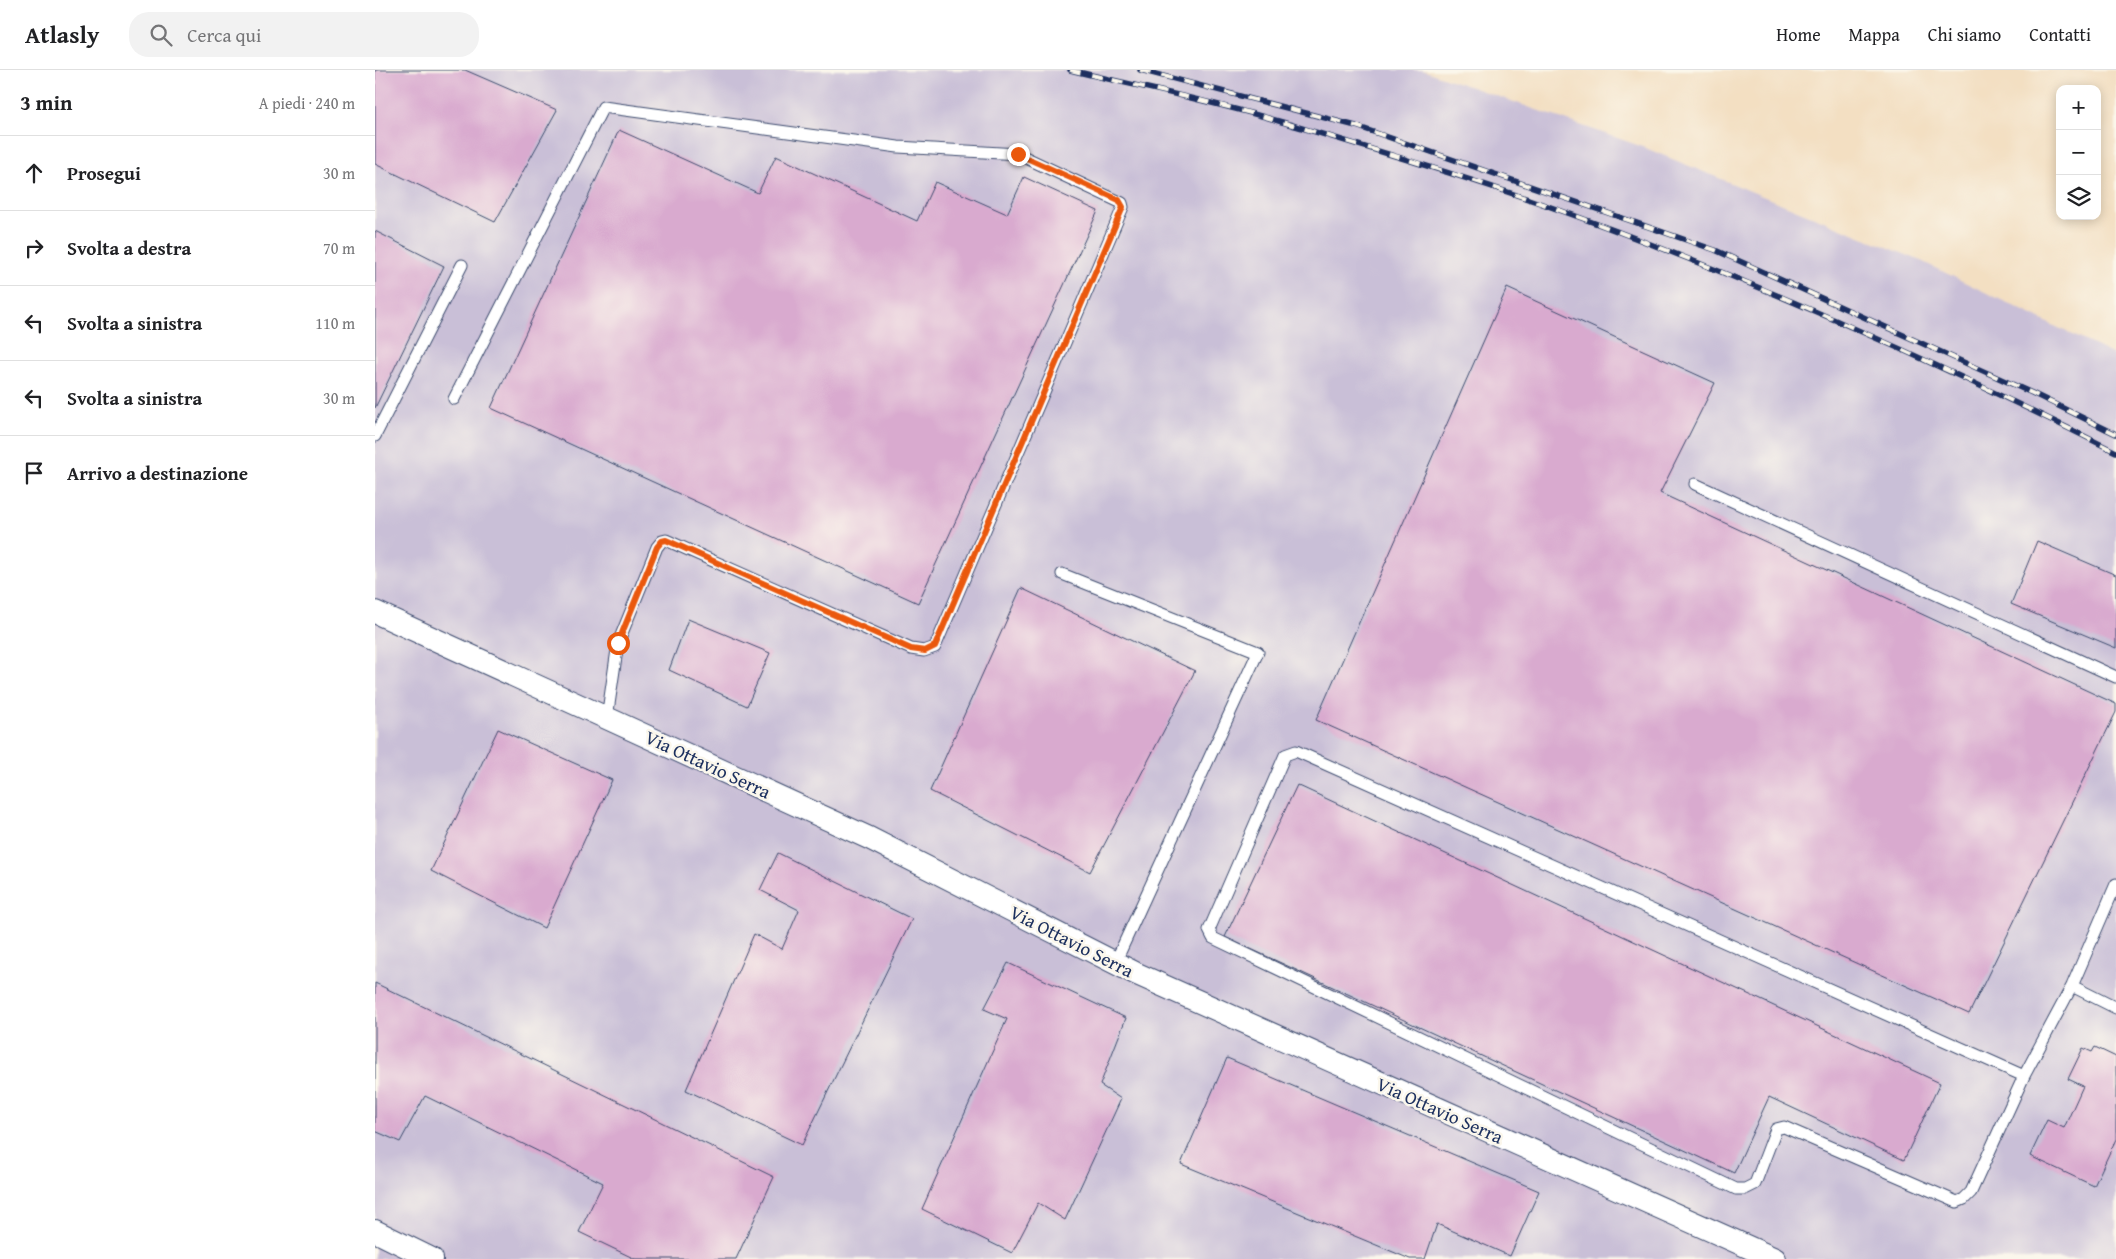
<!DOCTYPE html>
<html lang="it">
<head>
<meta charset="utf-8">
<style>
	body { margin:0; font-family:"Gentium Book Plus",serif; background:#f2f2f2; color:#202124 }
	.controls { position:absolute; right:15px; top:15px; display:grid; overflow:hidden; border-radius:10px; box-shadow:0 2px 12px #0003 }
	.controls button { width:45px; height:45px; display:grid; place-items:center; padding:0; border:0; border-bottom:1px solid #e0e0e0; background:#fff; color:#202124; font:25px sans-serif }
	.stop { position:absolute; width:15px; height:15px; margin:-11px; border:4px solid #ea580c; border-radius:50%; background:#fff }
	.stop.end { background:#ea580c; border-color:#fff; box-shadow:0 1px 5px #0008 }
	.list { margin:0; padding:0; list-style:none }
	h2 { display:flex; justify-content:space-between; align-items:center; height:65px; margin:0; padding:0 20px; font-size:21px }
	h2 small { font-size:16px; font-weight:400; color:#757577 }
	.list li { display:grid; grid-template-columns:32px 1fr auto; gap:15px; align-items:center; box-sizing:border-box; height:75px; padding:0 20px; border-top:1px solid #e0e0e0 }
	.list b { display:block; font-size:19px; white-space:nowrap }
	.list em { font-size:16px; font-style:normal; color:#757577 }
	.icon { flex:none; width:28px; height:28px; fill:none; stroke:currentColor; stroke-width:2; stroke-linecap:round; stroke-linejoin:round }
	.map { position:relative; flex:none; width:1741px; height:1189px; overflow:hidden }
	header { display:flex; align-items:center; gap:30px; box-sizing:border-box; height:70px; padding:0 25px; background:#fff; border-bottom:1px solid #e0e0e0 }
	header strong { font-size:24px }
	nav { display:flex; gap:28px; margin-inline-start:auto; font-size:18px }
	.search { width:350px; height:45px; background:#f2f2f2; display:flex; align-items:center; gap:12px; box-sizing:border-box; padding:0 18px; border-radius:20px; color:#757577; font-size:19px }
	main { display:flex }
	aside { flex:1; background:#fff }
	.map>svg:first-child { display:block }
	.industrial { fill:#c9bfd7 }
	.building { fill:#d9aacf }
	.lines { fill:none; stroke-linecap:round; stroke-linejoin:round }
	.service-casing { stroke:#3b496d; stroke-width:13 }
	.minor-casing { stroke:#3b496d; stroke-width:24 }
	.service { stroke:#fff; stroke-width:11 }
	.minor { stroke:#fff; stroke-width:22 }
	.rail-casing { stroke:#1b2f5e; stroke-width:5.5 }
	.rail { stroke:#fbf7ec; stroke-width:4; stroke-dasharray:11; stroke-linecap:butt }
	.route { stroke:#ea580c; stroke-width:6 }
	.labels { text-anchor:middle; stroke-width:5; stroke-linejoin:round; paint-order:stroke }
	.street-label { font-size:19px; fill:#1b2f5e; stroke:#fbf7ec }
</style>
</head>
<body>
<header>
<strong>Atlasly</strong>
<div class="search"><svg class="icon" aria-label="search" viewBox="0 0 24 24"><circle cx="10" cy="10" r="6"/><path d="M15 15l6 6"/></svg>Cerca qui</div>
<nav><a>Home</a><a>Mappa</a><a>Chi siamo</a><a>Contatti</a></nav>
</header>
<main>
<aside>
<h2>3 min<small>A piedi · 240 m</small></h2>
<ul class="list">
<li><svg class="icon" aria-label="ahead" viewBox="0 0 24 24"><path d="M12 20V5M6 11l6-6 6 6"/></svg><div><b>Prosegui</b></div><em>30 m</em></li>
<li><svg class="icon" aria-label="right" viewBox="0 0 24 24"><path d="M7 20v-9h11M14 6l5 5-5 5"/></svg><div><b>Svolta a destra</b></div><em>70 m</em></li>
<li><svg class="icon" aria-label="left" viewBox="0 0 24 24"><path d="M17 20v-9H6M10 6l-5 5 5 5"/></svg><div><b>Svolta a sinistra</b></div><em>110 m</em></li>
<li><svg class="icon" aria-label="left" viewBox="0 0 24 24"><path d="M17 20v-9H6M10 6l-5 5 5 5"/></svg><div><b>Svolta a sinistra</b></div><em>30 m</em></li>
<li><svg class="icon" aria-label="arrive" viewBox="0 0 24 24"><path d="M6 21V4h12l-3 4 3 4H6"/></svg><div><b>Arrivo a destinazione</b></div></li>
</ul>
</aside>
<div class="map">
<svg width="1741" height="1189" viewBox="0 0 1741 1189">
	<rect width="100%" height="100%" fill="#fbf7ec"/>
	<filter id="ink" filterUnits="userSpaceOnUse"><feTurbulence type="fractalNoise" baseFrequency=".02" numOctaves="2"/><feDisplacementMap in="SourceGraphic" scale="10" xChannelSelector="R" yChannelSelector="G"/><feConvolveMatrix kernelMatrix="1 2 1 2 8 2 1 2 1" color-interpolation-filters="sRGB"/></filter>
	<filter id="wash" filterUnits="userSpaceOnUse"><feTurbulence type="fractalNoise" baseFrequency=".0096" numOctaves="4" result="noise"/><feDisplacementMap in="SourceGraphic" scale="20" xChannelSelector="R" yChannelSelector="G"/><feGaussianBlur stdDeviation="1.12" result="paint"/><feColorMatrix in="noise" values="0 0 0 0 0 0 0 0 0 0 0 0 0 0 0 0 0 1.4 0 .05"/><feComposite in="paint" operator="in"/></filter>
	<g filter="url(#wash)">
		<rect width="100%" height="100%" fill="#f3dfc2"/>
		<path class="industrial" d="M0,0h1047l221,77 278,114 195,95v903h-1741z"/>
		<g id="blocks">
			<path class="building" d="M0,0h90l92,40 -62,112 -120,-58z
				M244,60l139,63 18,-37 141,65 18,-39 72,32 17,-37 74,34 -180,392 -427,-195z
				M0,161l69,35 -69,142z
				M1132,218l208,95 -55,110 456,211v8l-147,302 -653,-294z
				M1662,471l79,34v73l-105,-44z
				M646,518l174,83 -105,201 -160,-81z
				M313,549l82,34 -23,53 -78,-36z
				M123,659l114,51 -68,148 -113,-57z
				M922,715l643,298 -36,77 -135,-63 -35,76 -509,-236z
				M403,783l134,66 -110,226 -116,-55 68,-156 28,15 17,-39 -39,-20z
				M633,893l118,55 -26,67 21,14 -56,121 -27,-17 -26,50 -90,-44 85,-190 -23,-10z
				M0,913l399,194 -38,82h-101l-56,-27 24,-49 -178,-87 -25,46 -25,-11z
				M1720,977l21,10v82l-22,47 -64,-30 17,-36 17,8 19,-42 -15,-7 15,-31 9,4z
				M852,988l312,133 -29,65 -73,-32 -12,35h-15l-229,-95z"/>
		</g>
	</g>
	<g filter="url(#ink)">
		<use href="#blocks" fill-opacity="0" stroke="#3b496d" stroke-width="1"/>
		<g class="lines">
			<defs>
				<path id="service" d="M79,329l149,-292 295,40 120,7 104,49 1,4 -188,440 -11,4 -13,-2 -245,-109 -4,1 -5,6 -39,96 -11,75
					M0,366l87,-171
					M1320,414l421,193
					M687,504l196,78 -143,311
					M1697,916l44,22
					M1649,1006l-728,-325 -11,4 -76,175 4,8 523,251h9l10,-5 21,-55 8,-2 173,75 7,-3 7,-7 53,-116 48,-90 44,-102"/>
				<path id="minor" d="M0,542l494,226 268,136 638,285
					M0,1161l57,28"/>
			</defs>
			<use href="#service" class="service-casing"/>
			<use href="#minor" class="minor-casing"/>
			<use href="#service" class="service"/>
			<use href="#minor" class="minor"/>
			<defs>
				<path id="rail" d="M695,0c70,17 143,31 212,52 84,25 169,50 252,79 199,70 393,156 582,251
					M765,0l216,56 359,124 317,143 84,41"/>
			</defs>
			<use href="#rail" class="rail-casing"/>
			<use href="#rail" class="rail"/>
		</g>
	</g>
	<g class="lines" filter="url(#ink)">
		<path class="route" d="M243,573l39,-96 5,-6 4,-1 245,109 14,2 10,-5 188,-439 -4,-7 -101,-46"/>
	</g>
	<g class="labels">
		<g class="street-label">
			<text transform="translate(333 694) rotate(25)" y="7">Via Ottavio Serra</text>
			<text transform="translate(697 871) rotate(27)" y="7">Via Ottavio Serra</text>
			<text transform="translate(1065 1040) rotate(24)" y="7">Via Ottavio Serra</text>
		</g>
	</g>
</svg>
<div class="controls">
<button>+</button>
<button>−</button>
<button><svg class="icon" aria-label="layers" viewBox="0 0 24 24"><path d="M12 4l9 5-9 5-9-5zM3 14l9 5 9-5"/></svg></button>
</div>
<div class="stop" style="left:243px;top:573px"></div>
<div class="stop end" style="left:643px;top:84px"></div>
</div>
</main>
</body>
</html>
